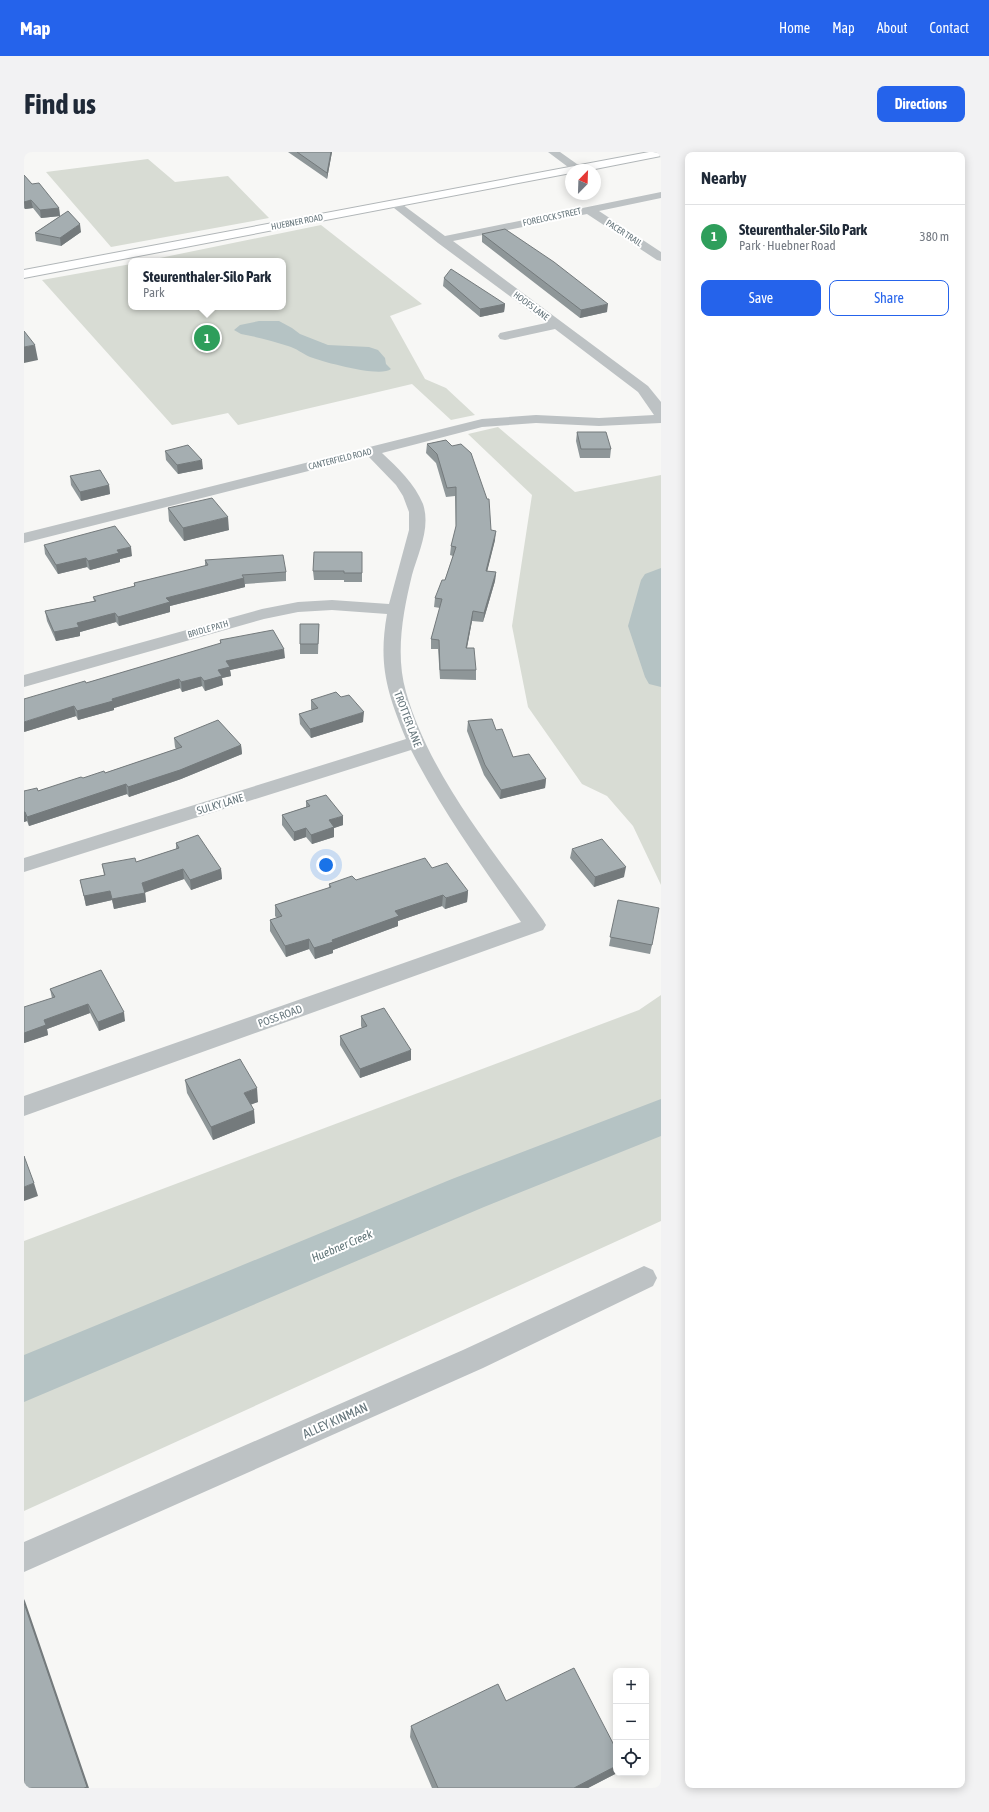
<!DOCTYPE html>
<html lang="en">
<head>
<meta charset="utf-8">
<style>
	body { margin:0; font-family:"Asap Condensed",sans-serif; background:#f2f2f3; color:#1f2937 }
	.controls { position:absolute; right:12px; bottom:12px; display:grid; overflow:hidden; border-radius:8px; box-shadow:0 2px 10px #0003 }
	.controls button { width:36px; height:36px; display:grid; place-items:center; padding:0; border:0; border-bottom:1px solid #e0e1e3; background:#fff; color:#1f2937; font:20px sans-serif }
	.compass { position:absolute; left:541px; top:12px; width:36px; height:36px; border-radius:50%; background:#fff; box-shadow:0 2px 10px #0003; rotate:23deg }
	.you { position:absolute; left:302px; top:713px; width:14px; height:14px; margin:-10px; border:3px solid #fff; border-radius:50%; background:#1a73e8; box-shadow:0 0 0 6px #1a73e833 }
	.badge { display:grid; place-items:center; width:26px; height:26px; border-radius:50%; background:#2563eb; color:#fff; font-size:13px; font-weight:700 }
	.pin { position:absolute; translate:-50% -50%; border:2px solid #fff; box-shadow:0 1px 4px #0006 }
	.popup { position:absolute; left:104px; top:106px; width:158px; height:52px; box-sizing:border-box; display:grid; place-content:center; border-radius:8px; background:#fff; filter:drop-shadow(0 1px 3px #0005); font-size:13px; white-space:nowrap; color:#747a83 }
	.popup b { font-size:15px; color:#1f2937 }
	.popup::after { content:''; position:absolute; left:50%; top:100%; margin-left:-8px; border:8px solid transparent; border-top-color:#fff }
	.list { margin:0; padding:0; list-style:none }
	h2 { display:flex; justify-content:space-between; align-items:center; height:52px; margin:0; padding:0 16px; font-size:17px }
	h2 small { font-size:13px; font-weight:400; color:#747a83 }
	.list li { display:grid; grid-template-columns:26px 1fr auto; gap:12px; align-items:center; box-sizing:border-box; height:64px; padding:0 16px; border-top:1px solid #e0e1e3 }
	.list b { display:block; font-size:15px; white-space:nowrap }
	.list p { margin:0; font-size:13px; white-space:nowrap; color:#747a83 }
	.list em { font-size:13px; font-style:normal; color:#747a83 }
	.actions { display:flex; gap:8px; padding:12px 16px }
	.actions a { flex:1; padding:9px 0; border:1px solid #2563eb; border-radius:8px; text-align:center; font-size:14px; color:#2563eb }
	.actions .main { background:#2563eb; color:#fff }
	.icon { flex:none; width:22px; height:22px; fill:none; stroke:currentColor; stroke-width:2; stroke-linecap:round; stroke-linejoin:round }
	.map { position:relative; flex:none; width:637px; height:1636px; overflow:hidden; border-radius:8px }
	header { display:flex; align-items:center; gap:24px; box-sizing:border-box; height:56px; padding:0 20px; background:#2563eb; color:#fff }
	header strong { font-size:19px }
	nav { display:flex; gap:22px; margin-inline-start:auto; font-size:14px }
	.intro { display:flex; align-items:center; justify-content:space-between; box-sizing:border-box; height:96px; padding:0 24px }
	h1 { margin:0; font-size:28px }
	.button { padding:10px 18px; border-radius:8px; background:#2563eb; color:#fff; font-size:14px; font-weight:700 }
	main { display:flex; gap:24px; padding:0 24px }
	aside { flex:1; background:#fff; border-radius:8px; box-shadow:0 2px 10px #0003 }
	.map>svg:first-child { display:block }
	.green { fill:#d8dcd4 }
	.water { fill:#b5c3c4 }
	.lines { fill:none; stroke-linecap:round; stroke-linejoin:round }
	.river { fill:#b5c3c4; fill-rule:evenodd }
	.major-casing { stroke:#b1b6b8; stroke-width:2 }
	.minor { fill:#bdc2c4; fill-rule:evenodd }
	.major { fill:#fff; fill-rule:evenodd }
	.wall { fill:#8e9698 }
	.shaded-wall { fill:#747a7c }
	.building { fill:#a5aeb1; stroke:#747a7c }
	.labels { text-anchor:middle; stroke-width:4; stroke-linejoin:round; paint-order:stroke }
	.far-street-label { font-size:9px; fill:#66767c; stroke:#fff }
	.street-label { font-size:11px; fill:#66767c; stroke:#fff }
	.water-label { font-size:12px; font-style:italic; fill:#607477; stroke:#fff }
	.near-street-label { font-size:13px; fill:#66767c; stroke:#fff }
</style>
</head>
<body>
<header>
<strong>Map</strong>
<nav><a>Home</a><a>Map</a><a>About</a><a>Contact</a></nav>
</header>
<div class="intro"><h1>Find us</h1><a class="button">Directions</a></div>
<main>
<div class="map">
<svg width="637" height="1636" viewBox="0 0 637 1636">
	<rect width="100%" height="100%" fill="#f7f7f5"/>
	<path class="green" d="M124,7l27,23 53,-6 41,42 -158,29 -65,-75z
		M297,73l101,79 -32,12 35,63 21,9 29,27 -24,5 -39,-36 -174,41 -10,-12 -56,12 -130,-145 89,-16v43h152v-46h-138z
		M474,275l77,65 86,-17v410l-28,-59 -26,-30 -25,-12 -54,-77 -16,-81 20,-131 -64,-61z
		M637,843v226l-637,290v-270l615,-231z"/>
	<path class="water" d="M235,169h20l13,7 8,6 28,11 41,2 9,3 7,8 1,6 5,5c-11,9 -67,-7 -81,-12 -7,-3 -14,-9 -22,-11 -15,-5 -31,-9 -47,-12l-7,-4 6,-5z"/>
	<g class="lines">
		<path class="river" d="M637,416v119l-12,-3 -4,-7 -17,-51 13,-46 4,-6z
			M637,947v37l-177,71 -460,195v-47l428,-176z"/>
		<defs>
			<path id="major" d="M625,0h12v4l-71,14h-19v3l-547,105v-8z"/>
		</defs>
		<use href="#major" class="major-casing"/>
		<path class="minor" d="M524,0h12l24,17 -12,1z
			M637,40v6l-62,13 62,41v9l-4,-1 -70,-46 -134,27 195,145 13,16v21l-62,3 -63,-3 -54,4 -100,26c15,14 33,31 41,51 8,24 -5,49 -11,71 -9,37 -17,79 -6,117 23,82 87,159 137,228l3,5 -3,5 -519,186v-20l497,-174c-39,-56 -79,-111 -110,-172l-387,122v-14l382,-119c-19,-47 -28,-74 -19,-125l-55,-4 -34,2 -34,7 -240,68v-12l238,-66 36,-7 34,-2 57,4 20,-74v-18l-6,-16 -7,-11 -28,-29 -344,87v-10l458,-114 54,-4 63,3 55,-3 -16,-23 -83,-63 -50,11 -5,-1 -2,-3 2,-3 46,-10 -108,-80 -49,-39 6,-3 4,1 46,34z
			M620,1114l9,4 4,8 -4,8 -170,82 -459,204v-30l439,-192z"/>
		<use href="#major" class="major"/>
	</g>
	<path class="wall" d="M264,0h44l-5,27z
		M0,23l8,9 27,24 1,8 21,16 -20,14 -25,-5 -1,-8 25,-17 -19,2 -8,-10 -8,1 -1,-1z
		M458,82l125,78 -27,6 -98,-76z
		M420,126l61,26 -1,8 -24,5 -37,-31z
		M553,280l34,17 -1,9h-30l-4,-17z
		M422,288l49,100 -8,31 9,1 -1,9 -12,41 -11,-1 -5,27 9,22v10l-36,-1 -2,-30h-7v-10l9,-31 -6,-1 1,-9 10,-18 8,-24 -3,-1 1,-9 5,-17 -1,-33 -9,1 -10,-34 -10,-10 1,-9z
		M141,299l38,18 -25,5 -12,-14z
		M46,324l39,9 1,9 -29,7 -10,-16z
		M144,356l61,22 -45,11 -15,-20z
		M20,393l88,11 -12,3v3l-30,8 -3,-3 -29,7 -13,-20z
		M338,400v30h-18v-2h-30l-1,-9z
		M181,408l81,12v9l-41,3v3l-75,19v6l-51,14 -3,-4 -36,10v4l-24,5 -9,-20 -2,-10 49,-10 -1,-4 41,-11v-3l71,-17z
		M295,472l-1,30h-18v-10z
		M196,488l65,18 -55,12 1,6 -9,2 1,7 -18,6 -3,-5 -20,6 -2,-4 -66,20v2l-36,10 -2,-4 -52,16 62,-49 134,-39z
		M287,548l52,22 -52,16 -11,-14 -1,-10 13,-4 -1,-1z
		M444,569l28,9 17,27 33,22 -1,9 -45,11 -16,-24 -17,-44z
		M150,586l67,7 1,9 -61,25 -52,18 -2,-3 -98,32 -2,-5 -3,1v-31h14l45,-13 22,-5 71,-24 -1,-2z
		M282,649l37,24 -9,3v9l-22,7 -6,-7 -12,4 -12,-16v-10l24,-8z
		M152,691l45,26 1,10 -31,11 -7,-11 -39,13 1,10 -32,7 -2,-9 -26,6 -6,-26 24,-5 -2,-11 34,-2 40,-13z
		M548,697l52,28 -30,10 -24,-29z
		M408,716l36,23 -1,11 -22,7 -3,-3 -44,15v5l-65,24v3l-18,6 -6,-10 -23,8 -16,-26v-11l7,-2 -2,-2v-11l54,-17v-4l27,-4z
		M594,748l34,45 -2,9 -41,-8z
		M77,818l24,51 -26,10 -9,-18 -43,16 1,6 -24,8 28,-45 -2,-9z
		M337,864l50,44 -51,18 -20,-33v-9l22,-8 -1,-2z
		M161,928l73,22 -8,2 5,19 -42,17 -26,-47z
		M482,1549l110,72h1l-29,15h-156l-22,-51 1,-11z"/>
	<path class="shaded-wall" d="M307,0h1l-5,27v-6z
		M7,48l2,8 -8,1 -1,-7z
		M35,56l1,8 -19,2 -1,-8z
		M56,72l1,8 -20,14 -1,-8z
		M481,152l-1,8 -24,5v-8z
		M584,152l-1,8 -27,6 1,-8z
		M11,193l3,15 -14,3v-16z
		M178,308l1,9 -25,5 -1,-9z
		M85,333l1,9 -29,7 -1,-9z
		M204,365l1,13 -45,11 -1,-13z
		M472,379l-1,9 -10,40 1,-9z
		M107,395l1,9 -12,3v3l-30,8 -2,-9 29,-11z
		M62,406l1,9 -29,7 -2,-9z
		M472,420l-1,9 -12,41 1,-9z
		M220,426l1,9 -75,19v6l-51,14 -1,-9 48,-19z
		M449,459l-1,10 -7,36 1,-9z
		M91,461l1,9 -36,10v4l-24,5 -2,-9 23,-9z
		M260,497l1,9 -55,12 1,6 -9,2 1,7 -18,6 -1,-10 14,-11 8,-9z
		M177,525l1,9 -20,6 -1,-10z
		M155,527l1,9 -66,20v2l-36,10 -1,-9 35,-12z
		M50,554l2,10 -52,16v-10z
		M340,560l-1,10 -52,16 -1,-9z
		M217,593l1,9 -61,25 -52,18 -1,-10z
		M522,627l-1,9 -45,11 1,-9z
		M102,632l1,10 -98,32 -2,-9z
		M0,660h1l2,9 -3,1z
		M319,664v9l-9,3v9l-22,7 -1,-9 18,-15z
		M282,676v9l-12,4v-9z
		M602,715l-2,10 -30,10 1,-10z
		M159,717l1,10 -40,14 -2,-10z
		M197,717l1,10 -31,11 -1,-10z
		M86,739l2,9 -26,6 -2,-10z
		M444,739l-1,11 -22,7 1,-11z
		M121,741l1,9 -32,7 -2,-10z
		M419,743l-1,11 -44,15v5l-65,24v3l-18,6 -1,-11 81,-37z
		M285,787v10l-23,8 -1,-11z
		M64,852l2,9 -43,16 1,6 -24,8v-10l20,-13z
		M100,860l1,9 -26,10 -1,-9z
		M387,898v10l-51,18v-9z
		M233,936l1,14 -13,5 -1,-14z
		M230,958l1,13 -42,17 -2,-13z
		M10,1031l4,13 -14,5v-14z
		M0,1447l1,2 64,187h-5l-60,-185z
		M592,1614v7h1l-29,15h-14z"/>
	<path class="building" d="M273,0h34l-4,21z
		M0,23l8,9 7,-1 20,25 -19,2 -9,-10 -7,2z
		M44,59l12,13 -20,14 -25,-5z
		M481,77l49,33 54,42 -27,6 -99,-76z
		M427,117l54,35 -25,5 -36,-31z
		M0,179l11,14 -11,2z
		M553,280h29l5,17h-30z
		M422,288l6,6 9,-2 10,9 16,46h2l2,31 5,1 -10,40 10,1 -12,41 -11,-2 -7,37h8l2,22h-36l-1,-30 -8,-1 11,-40 -7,-1 7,-18h3l11,-33 -5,-1 5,-20v-39l-9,1 -10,-34 -10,-10z
		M164,293l14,15 -25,5 -12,-14z
		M76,318l9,15 -29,7 -10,-16z
		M188,346l16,19 -45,11 -15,-20z
		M91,374l16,21 -14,3 2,3 -31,8 -2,-3 -30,7 -12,-20z
		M290,400h48v21h-18v-2h-31z
		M259,403l3,17 -44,3 2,3 -78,20 4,4 -52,15 -3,-4 -38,10 2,4 -25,5 -9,-21 51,-10 -3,-4 42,-11 -1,-3 74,-18 -3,-5z
		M276,472h19l-1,20h-18z
		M249,478l11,19 -58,12 4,6 -12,3 4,6 -18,5 -3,-4 -20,5 -2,-3 -67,20 1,2 -36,10 -3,-5 -50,16v-23l61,-18 1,2 135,-40 -1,-3z
		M312,540l5,5 8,-2 15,17 -54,17 -11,-15 19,-6 -7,-8z
		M468,567l4,11 6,-1 11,28 16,-3 17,25 -45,11 -16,-25 -17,-44z
		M194,568l23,25 -61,25 -52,17 -2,-3 -99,33 -2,-5h-1v-21l13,-3 1,3 43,-14 2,1 21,-7 1,2 77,-26 -8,-9z
		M302,643l17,21 -14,4 5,7 -23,8 -5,-7 -12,4 -12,-17 28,-9 -4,-5z
		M174,683l23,34 -31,11 -7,-11 -41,14 3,10 -33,6 -2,-8 -26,5 -4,-16 25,-5 -3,-11 33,-6 1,4 43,-14 -3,-5z
		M578,687l24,28 -31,10 -23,-28z
		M401,706l7,10 15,-5 21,28 -22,7 -3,-3 -48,16 4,5 -67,24 1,2 -19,6 -5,-9 -24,7 -15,-26 12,-4 -7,-11 56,-18 -2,-3 23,-8 4,4z
		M594,748l41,8 -7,37 -42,-8z
		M77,818l23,42 -26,10 -10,-18 -44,16 2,5 -22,8v-26l31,-10 -5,-8z
		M360,856l27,42 -51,19 -20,-33 27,-10 -6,-10z
		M216,907l17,29 -13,5 10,17 -43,17 -26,-47z
		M0,1004l10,27 -10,4z
		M0,1451l63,184 -3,1h-60z
		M550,1516l42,81v17l-42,22h-136l-27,-62 87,-42 8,17z"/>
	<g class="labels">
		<g class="far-street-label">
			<text transform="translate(528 65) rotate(-12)" y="3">FORELOCK STREET</text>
			<text transform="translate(273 70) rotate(-11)" y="3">HUEBNER ROAD</text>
			<text transform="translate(600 81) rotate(33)" y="3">PACER TRAIL</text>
			<text transform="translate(507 154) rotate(37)" y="3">HOOFS LANE</text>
			<text transform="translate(316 307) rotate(-14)" y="3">CANTERFIELD ROAD</text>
			<text transform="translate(184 477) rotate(-16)" y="3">BRIDLE PATH</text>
		</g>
		<g class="street-label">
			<text transform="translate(384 567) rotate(69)" y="4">TROTTER LANE</text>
			<text transform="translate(196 652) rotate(-17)" y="4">SULKY LANE</text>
			<text transform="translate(256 864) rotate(-20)" y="4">POSS ROAD</text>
		</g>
		<g class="water-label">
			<text transform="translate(318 1094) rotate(-23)" y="4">Huebner Creek</text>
		</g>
		<g class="near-street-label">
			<text transform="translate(311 1268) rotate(-24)" y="5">ALLEY KINMAN</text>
		</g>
	</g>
</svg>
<div class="controls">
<button>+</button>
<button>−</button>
<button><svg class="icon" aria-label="locate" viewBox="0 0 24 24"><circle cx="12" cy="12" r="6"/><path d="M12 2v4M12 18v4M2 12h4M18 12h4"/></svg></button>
</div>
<svg class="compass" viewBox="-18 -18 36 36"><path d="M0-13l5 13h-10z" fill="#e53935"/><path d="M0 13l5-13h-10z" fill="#747a83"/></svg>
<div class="you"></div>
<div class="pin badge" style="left:183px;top:186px;background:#2e9e5b">1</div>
<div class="popup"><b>Steurenthaler-Silo Park</b>Park</div>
</div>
<aside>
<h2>Nearby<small></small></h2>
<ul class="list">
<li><span class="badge" style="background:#2e9e5b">1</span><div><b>Steurenthaler-Silo Park</b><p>Park · Huebner Road</p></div><em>380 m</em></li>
</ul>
<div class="actions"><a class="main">Save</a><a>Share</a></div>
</aside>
</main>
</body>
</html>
